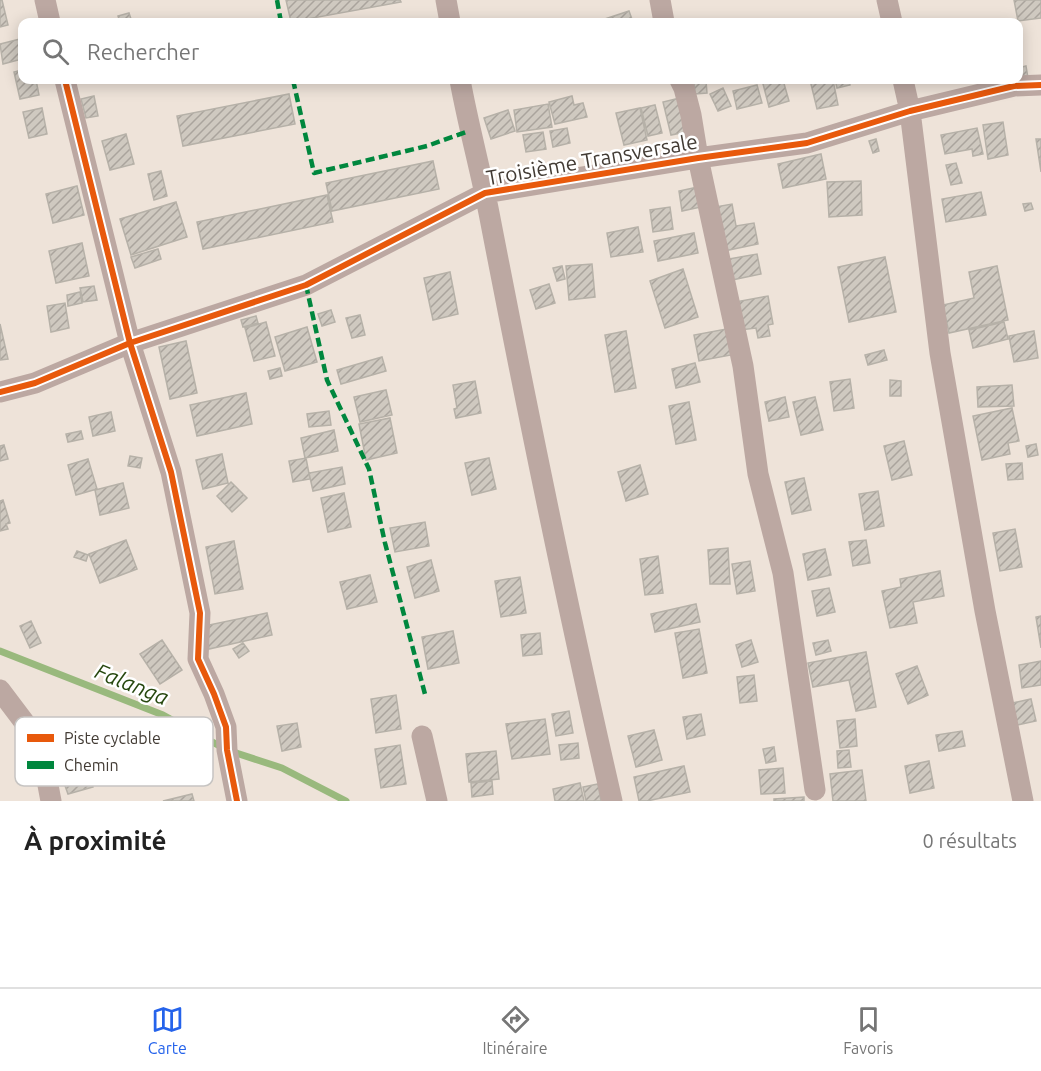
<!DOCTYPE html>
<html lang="fr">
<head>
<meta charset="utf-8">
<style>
	body { margin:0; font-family:Ubuntu,sans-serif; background:#f2f2f2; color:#222 }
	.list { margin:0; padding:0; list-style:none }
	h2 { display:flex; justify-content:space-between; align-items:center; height:78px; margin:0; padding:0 24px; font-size:26px }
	h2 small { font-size:20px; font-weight:400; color:#767676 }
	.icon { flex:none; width:33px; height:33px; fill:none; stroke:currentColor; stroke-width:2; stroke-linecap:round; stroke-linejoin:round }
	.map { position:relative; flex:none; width:1041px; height:801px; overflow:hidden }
	.search { position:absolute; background:#fff; box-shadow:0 3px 15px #0003; left:18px; right:18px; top:18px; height:66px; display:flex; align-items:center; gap:15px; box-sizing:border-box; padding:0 21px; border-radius:12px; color:#767676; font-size:22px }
	.sheet { height:186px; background:#fff }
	nav { display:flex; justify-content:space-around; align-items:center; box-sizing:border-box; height:84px; border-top:2px solid #e0e0e0; background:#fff; font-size:16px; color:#767676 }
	nav a { display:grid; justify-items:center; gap:3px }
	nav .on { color:#2563eb }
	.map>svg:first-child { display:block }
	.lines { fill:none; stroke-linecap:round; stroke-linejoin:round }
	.stream { stroke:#99b97d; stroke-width:7 }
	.building { fill:url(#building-hatch); stroke:#b6b1a8; stroke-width:1.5 }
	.minor { stroke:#bca8a2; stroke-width:21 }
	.quiet { stroke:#00873e; stroke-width:4.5; stroke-dasharray:9 4.5; stroke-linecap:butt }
	.cycleway-casing { stroke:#fff; stroke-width:10 }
	.cycleway { stroke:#e8590c; stroke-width:6 }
	.labels { text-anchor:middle; stroke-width:5; stroke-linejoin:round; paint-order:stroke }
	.street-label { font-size:21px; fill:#423b34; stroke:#fff }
	.water-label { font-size:22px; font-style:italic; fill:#27480f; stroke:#fff }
	.key { fill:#fff; stroke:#c6c4c2; stroke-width:1.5 }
	.key-label { font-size:16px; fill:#423b34 }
</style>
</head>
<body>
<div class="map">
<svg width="1041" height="801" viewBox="0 0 1041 801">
	<defs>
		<pattern id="building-hatch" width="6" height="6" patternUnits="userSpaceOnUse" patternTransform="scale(1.5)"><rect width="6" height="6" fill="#cfc9c0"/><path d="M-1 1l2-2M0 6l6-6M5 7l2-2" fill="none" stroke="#aaa49d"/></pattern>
	</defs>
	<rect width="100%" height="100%" fill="#eee3d9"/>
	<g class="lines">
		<path class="stream" d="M0,651l163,64 64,35 55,18 64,33"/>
	</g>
	<path class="building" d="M0,0h2l6,25 -8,2z
		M286,0h114l1,2 -110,20z
		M1014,0h27v18l-23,3z
		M629,11l4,11h-26l-2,-3z
		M129,13l3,9h-12l-2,-6z
		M20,39l2,20 -19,5 -3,-20z
		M1026,66l2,12 -10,2v-12z
		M22,70v10h14l3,15 -19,4 -6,-27z
		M762,80h21l6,21 -20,6z
		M810,80h23l5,25 -21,4z
		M835,80h14l1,5 -13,3z
		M706,81l1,12 -12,1 -1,-12z
		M757,85l5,18 -25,6 -4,-18z
		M723,88l8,18 -13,5 -8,-17z
		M289,94l6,30 -112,22 -6,-30z
		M94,96l4,20 -12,2 -5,-19z
		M572,96l2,9 9,-2 4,14 -32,7 -6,-22z
		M684,97l7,34 -20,4 -8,-33z
		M548,104l4,23 -35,5 -3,-22z
		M655,105l7,28 -14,3 -7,-28z
		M42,108l5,26 -18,4 -6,-26z
		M640,108l7,32 -23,5 -8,-32z
		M508,110l7,21 -24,8 -7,-21z
		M1003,122l5,33 -20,4 -5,-34z
		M567,128l3,15 -17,4 -3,-16z
		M977,128l6,26 -10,2 -1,-7 -27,5 -4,-19z
		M543,132l3,17 -20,3 -3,-17z
		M126,134l8,30 -24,6 -8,-29z
		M876,139l3,12 -6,2 -4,-12z
		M1036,139h5v33z
		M821,154l5,25 -43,9 -5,-24z
		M433,161l6,28 -107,22 -6,-28z
		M956,163l6,20 -11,2 -5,-20z
		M161,171l6,25 -13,4 -6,-26z
		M861,181l1,34 -33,2 -2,-35z
		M77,186l7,29 -31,8 -7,-29z
		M698,187l3,20 -19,4 -3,-20z
		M981,192l5,23 -40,7 -4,-23z
		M327,195l6,27 -130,27 -6,-27z
		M176,202l11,35 -56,18 -11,-36z
		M1031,203l2,6 -8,2 -2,-7z
		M732,204l4,22 18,-3 4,21 -34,7 -9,-44z
		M670,207l3,22 -20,3 -3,-22z
		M638,227l5,25 -32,5 -4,-24z
		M694,233l4,20 -40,8 -4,-20z
		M82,243l7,33 -33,7 -7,-32z
		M158,249l3,10 -26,9 -4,-11z
		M757,254l4,20 -34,7 -4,-21z
		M885,257l11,55 -47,10 -11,-55z
		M592,264l3,33 -26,3 -3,-34z
		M562,266l3,13 -8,2 -4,-13z
		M997,266l11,54 -59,13 -6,-28 31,-7 -5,-26z
		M683,269l15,48 -33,11 -15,-47z
		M450,272l8,42 -25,6 -9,-42z
		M549,284l6,19 -19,6 -6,-19z
		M94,286l3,14 -14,2 -3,-14z
		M80,292l2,11 -14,3 -1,-11z
		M768,296l5,28 -5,1 2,11 -12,2 -2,-10 -16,2 -5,-28z
		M65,303l4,25 -18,4 -4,-26z
		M331,310l4,12 -13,4 -4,-12z
		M360,315l5,20 -13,3 -6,-20z
		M256,316l2,7 -15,4 -2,-7z
		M266,322l9,34 -21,5 -9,-33z
		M1004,322l4,17 -35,9 -4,-18z
		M0,324l8,35 -8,1z
		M307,327l10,35 -32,9 -10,-34z
		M726,329l5,26 -32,6 -5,-26z
		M626,331l10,57 -21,4 -10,-57z
		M1034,331l4,27 -24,4 -5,-26z
		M186,341l11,52 -27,6 -11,-52z
		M884,350l3,10 -19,5 -3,-10z
		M382,357l4,14 -45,13 -4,-14z
		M695,363l5,19 -24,6 -4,-19z
		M280,368l2,8 -12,3 -2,-8z
		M850,379l4,29 -20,3 -4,-29z
		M890,380l11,1v15h-11z
		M475,381l6,32 -25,5 -2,-9 3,-1 -4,-23z
		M1012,385l2,21 -36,1 -1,-20z
		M386,390l6,25 -32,7 -6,-25z
		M246,393l6,31 -55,12 -7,-31z
		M785,397l4,20 -20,4 -4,-19z
		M815,397l8,33 -22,5 -8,-33z
		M689,402l7,38 -20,4 -7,-38z
		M1012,408l7,33 -11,2 2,11 -28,6 -9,-44z
		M329,411l2,14 -22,2 -2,-13z
		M111,412l4,19 -22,5 -4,-19z
		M390,418l7,35 -31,7 -7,-36z
		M334,430l4,21 -33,7 -4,-20z
		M81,431l2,8 -15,3 -2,-8z
		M904,441l8,34 -20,5 -8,-34z
		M1036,444l2,11 -10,2 -2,-11z
		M4,445l4,14 -8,2v-15z
		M222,454l6,29 -25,6 -7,-29z
		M130,456l12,2 -2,10 -12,-2z
		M306,458l4,21 -17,3 -4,-21z
		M489,458l7,31 -24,6 -7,-32z
		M88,459l9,30 -21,6 -8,-30z
		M1022,463l1,16 -15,1 -2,-16z
		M640,465l8,29 -22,7 -8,-29z
		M342,467l3,17 -32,7 -4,-18z
		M804,478l7,32 -19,4 -7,-32z
		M231,482l16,16 -15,14 -15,-16z
		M123,483l6,25 -29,7 -5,-25z
		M878,491l6,35 -19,4 -6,-36z
		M344,493l7,34 -23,5 -7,-34z
		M3,500l7,23 -4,1 2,5 -8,2v-30z
		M425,522l4,24 -34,6 -5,-24z
		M1015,529l7,38 -22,4 -7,-38z
		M126,540l11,29 -37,14 -11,-29z
		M866,540l4,23 -17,3 -4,-24z
		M234,541l9,48 -28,5 -9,-47z
		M728,548l2,36h-20l-2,-34z
		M825,549l6,26 -23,5 -5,-26z
		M77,551l11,4 -2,6 -12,-4z
		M658,556l5,37 -18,2 -5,-36z
		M431,560l8,31 -24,7 -8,-31z
		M750,561l5,30 -18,3 -5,-30z
		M940,571l4,25 -31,6 4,21 -27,5 -8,-37 19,-4 -1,-8z
		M370,575l7,27 -30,7 -7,-27z
		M520,577l6,36 -25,4 -6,-36z
		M829,588l6,24 -18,4 -5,-25z
		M696,604l4,18 -45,10 -4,-18z
		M267,613l5,22 -63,14 -5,-23z
		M1041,616v32l-5,-31z
		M31,621l10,22 -11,5 -10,-22z
		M699,629l8,44 -24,5 -8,-45z
		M453,631l6,32 -31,6 -6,-32z
		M540,633l2,21 -19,2 -2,-21z
		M162,640l20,30 -22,14 -20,-30z
		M751,640l7,22 -16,5 -6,-22z
		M828,640l3,11 -15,4 -3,-12z
		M243,643l6,8 -10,7 -6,-9z
		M866,652l10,55 -20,4 -7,-31 -36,7 -5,-24z
		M1041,661v24l-19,3 -3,-23z
		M917,666l11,29 -20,9 -12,-30z
		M754,675l3,26 -17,2 -3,-26z
		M396,695l5,34 -25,4 -5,-34z
		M1031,699l5,22 -19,4 -5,-22z
		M569,711l4,22 -17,3 -4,-22z
		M701,714l4,21 -18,4 -4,-22z
		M545,719l5,35 -38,5 -6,-35z
		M855,719l2,27 -17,2 -3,-27z
		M297,723l4,24 -19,4 -5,-25z
		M654,730l8,30 -26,7 -8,-31z
		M962,731l3,15 -26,5 -3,-16z
		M578,743l1,15 -18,2 -2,-15z
		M400,745l6,39 -25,4 -6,-39z
		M774,747l2,14 -10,2 -3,-14z
		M849,750l2,17 -13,1 -1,-17z
		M496,751l3,28 -30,3 -3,-28z
		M929,761l5,27 -24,5 -5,-27z
		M684,766l6,26 -43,9h-8l-5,-24z
		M783,768l2,25 -24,1 -2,-24z
		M862,770l4,31h-33l-3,-27z
		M90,775l3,12 -25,7 -4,-11z
		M492,781l1,13 -21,3 -1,-14z
		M580,783l4,18h-29l-2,-12z
		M598,784l3,17h-15l-3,-14z
		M192,794l2,7h-31z
		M804,797v4h-30v-2z"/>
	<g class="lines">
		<path class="minor" d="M45,0l5,22
			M446,0l4,22
			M660,0l4,22
			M887,0l5,22
			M65,80l65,263 41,129 29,141 -2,46 16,35 12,33 1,23 10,51
			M460,80c8,44 20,88 29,133 38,197 78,393 123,588
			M680,80l4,8 7,27 7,43 45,208 15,108 25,99 32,217
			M903,80l7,31 30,242 45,258 38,190
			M0,392l35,-9 95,-40 176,-58 179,-92 213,-35 109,-15 103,-32 104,-25 27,-1
			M0,690l40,53 11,58
			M422,736l15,65"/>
		<path class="quiet" d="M277,0l4,22
			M293,80l21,93 113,-27 42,-15
			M306,285l21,95 42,89 16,74 41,155"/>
		<defs>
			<path id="cycleway" d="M65,80l65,263 41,129 29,141 -2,46 16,35 12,33 1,23 10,51
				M0,392l35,-9 95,-40 176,-58 179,-92 213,-35 109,-15 103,-32 104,-25 27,-1"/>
		</defs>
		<use href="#cycleway" class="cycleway-casing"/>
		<use href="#cycleway" class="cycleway"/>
	</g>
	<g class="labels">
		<g class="street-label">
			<text transform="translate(592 160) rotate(-10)" y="7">Troisième Transversale</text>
		</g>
		<g class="water-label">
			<text transform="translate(132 684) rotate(22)" y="8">Falanga</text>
		</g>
	</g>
	<rect x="15" y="717" width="198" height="69" rx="9" class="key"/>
	<rect x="27" y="734" width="27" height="8" fill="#e8590c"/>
	<rect x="27" y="761" width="27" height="8" fill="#00873e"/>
	<g class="key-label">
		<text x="64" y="744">Piste cyclable</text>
		<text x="64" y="771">Chemin</text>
	</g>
</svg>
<div class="search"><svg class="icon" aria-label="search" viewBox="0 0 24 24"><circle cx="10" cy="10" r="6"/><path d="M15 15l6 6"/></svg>Rechercher</div>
</div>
<section class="sheet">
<h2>À proximité<small>0 résultats</small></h2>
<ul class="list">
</ul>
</section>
<nav>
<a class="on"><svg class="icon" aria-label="map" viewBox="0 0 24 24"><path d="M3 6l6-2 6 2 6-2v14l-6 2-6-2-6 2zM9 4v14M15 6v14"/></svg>Carte</a>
<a><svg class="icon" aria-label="directions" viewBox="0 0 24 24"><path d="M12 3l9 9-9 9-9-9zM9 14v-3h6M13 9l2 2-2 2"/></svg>Itinéraire</a>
<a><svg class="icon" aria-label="saved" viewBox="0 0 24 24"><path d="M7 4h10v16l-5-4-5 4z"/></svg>Favoris</a>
</nav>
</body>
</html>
